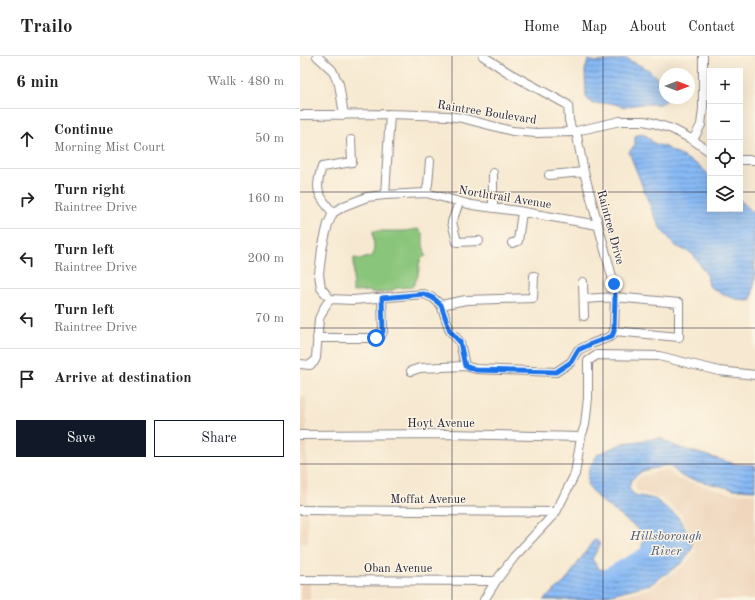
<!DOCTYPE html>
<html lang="en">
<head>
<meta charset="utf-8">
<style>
	body { margin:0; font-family:"Old Standard TT",serif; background:#f2f2f2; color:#222 }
	.controls { position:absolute; right:12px; top:12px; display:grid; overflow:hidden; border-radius:0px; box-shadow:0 4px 16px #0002 }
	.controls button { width:36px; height:36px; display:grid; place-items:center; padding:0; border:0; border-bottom:1px solid #e0e0e0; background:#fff; color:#222; font:20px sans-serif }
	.compass { position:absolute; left:359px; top:12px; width:36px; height:36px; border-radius:50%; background:#fff; box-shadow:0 4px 16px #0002; rotate:90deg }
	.stop { position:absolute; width:12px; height:12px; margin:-9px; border:3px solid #1a73e8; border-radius:50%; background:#fff }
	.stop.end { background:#1a73e8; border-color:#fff; box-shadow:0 1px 4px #0008 }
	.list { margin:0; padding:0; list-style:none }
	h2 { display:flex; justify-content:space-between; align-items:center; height:52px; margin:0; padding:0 16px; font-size:17px }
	h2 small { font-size:13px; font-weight:400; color:#767676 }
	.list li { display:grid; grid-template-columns:26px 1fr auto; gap:12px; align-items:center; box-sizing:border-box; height:60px; padding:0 16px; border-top:1px solid #e0e0e0 }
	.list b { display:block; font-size:15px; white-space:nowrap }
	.list p { margin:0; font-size:13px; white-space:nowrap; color:#767676 }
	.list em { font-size:13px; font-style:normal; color:#767676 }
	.actions { display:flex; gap:8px; padding:12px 16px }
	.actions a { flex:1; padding:9px 0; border:1px solid #111827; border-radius:0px; text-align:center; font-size:14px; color:#111827 }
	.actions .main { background:#111827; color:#fff }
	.icon { flex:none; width:22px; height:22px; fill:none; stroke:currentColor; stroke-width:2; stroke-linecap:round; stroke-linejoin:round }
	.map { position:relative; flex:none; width:455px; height:544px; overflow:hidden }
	header { display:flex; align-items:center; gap:24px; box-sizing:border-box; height:56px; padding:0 20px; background:#fff; border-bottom:1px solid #e0e0e0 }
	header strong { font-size:19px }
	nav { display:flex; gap:22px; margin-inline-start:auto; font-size:14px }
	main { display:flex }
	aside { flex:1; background:#fff }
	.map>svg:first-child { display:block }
	.built { fill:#efd6bc }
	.park { fill:#89c57a; stroke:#56745a }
	.water { fill:url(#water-rules); stroke:#556e98 }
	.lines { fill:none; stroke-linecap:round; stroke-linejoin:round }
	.river { stroke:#88baf5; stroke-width:10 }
	.minor-casing { stroke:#8c8686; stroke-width:10 }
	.minor { stroke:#fff; stroke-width:8 }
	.route { stroke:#1a73e8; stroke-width:5 }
	.grid { fill:none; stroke:#22223b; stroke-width:1; stroke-opacity:0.55 }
	.labels { text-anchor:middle; stroke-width:3; stroke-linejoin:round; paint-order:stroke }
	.street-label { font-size:12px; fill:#22223b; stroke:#fcf5e5 }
	.water-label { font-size:13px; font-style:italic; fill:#46577c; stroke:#fcf5e5 }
</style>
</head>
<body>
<header>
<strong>Trailo</strong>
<nav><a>Home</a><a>Map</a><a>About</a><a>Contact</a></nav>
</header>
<main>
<aside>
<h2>6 min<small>Walk · 480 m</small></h2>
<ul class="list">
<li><svg class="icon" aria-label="ahead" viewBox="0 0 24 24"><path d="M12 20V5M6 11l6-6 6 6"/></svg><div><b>Continue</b><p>Morning Mist Court</p></div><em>50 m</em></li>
<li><svg class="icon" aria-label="right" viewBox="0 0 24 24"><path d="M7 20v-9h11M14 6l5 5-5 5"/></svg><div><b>Turn right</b><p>Raintree Drive</p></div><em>160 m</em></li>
<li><svg class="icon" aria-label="left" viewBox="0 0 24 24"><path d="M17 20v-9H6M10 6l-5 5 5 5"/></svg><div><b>Turn left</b><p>Raintree Drive</p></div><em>200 m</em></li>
<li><svg class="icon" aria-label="left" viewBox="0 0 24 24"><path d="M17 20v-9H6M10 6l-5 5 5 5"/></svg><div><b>Turn left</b><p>Raintree Drive</p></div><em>70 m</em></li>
<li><svg class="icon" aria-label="arrive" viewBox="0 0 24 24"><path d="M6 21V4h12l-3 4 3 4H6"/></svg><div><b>Arrive at destination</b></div></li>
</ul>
<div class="actions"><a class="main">Save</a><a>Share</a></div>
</aside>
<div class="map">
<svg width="455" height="544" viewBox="0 0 455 544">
	<defs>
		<pattern id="water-rules" width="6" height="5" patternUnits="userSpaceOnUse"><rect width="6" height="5" fill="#88baf5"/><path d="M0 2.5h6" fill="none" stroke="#6f97c8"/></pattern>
	</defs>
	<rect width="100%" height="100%" fill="#fcf5e5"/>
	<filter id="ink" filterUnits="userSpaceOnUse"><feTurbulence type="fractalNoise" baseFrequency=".025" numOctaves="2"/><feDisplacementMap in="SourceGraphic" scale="8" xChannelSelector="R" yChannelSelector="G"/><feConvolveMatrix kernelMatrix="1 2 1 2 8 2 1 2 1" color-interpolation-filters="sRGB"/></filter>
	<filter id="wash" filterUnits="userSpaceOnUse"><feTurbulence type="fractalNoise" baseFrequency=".012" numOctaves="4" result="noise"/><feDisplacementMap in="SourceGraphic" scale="16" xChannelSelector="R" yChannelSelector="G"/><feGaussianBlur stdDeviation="0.9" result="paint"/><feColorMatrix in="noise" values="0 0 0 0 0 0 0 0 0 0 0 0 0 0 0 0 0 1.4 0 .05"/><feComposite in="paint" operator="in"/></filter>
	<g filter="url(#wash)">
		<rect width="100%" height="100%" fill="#f7e9d1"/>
		<path class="built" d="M0,341h6l2,147h-7v35l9,4v17h-10z
			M367,413l10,10 53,14 25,1v106h-151l47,-12 34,-23 11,-14 -13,-35 -23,-18 -23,-7 -2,-4v-5l7,-6z"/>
		<path class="park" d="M118,173l5,5v11l3,11c-9,2 -6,12 -8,19 -1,5 -4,9 -6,12l-15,1 -9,4 -12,1 -8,-2 -15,1v-7l1,-27 7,1 12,-3 1,-9 -1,-16h31z"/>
		<path class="water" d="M327,3l22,11 7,7 9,16 1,8 -6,3h-20l-15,3 -14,-4 -19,1 -6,-7 -1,-26 3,-11 9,2z
			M341,78l6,2c5,6 8,9 16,10l37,20 10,10v33h30v-9l14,13 1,65 -3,18 -2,5c-15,0 -29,-7 -41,-15l-2,-11 -14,-21 -17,-8 -15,-17 -8,-16 -24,-61 6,-7v-9z
			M360,382l17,9 58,17 20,1v25l-22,-1 -50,-12 -15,-12 -26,6 -11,9 -2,9 6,6 20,4 23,18 14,22v10l-9,13 -32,22 -63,16h-45l22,-18 28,-41 4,-1 3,5 -8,14 7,10 9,2 32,-12 3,-19 -5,-11 -40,-31 -11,-13 2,-17 9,-14 26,-11z"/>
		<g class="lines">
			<path class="river" d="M306,518l39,-22 2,-6"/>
		</g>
	</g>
	<g filter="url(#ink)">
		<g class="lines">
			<defs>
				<path id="minor" d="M17,0l15,14 7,14 5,31
					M183,0l26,17 59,32 1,15 3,12
					M0,59l90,-1 58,2 14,2 50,13 24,2 36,-1 48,-11h24l9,2 19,6 21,11 17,12
					M276,75l8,41 30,112 1,13 -1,34 -2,5 -21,8 -13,6 -7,12 -15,10 -80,-3 -11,-3 -5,-24 -10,-11 -9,-26 -8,-7 -9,-4 -71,6 -23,-1 -9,-11 -2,-14 3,-25 6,-25 5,-11 11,-7 23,-9 18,-2 41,-2 46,12 46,6 80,14
					M393,84l8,-15 2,-16v-53
					M440,104h15
					M193,117v35
					M249,119l35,-3
					M126,137l2,-9 2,-23
					M85,139l5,-81
					M159,146l-7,20 5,20 22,-1
					M33,157c-15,-18 -19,-23 -11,-46l30,-5 -1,-22
					M212,187l6,-2 4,-29
					M283,226l1,34
					M284,243l31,-2 64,6v34l-65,-6
					M141,249l25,-5 67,-2 1,-22
					M17,282h59l5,-2 2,-5 -1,-33
					M0,308l10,1 4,-3 2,-4 3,-39 5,-11 6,-9
					M111,315l9,-3 45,-2
					M0,379l148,-1 133,3
					M0,454l256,2
					M0,524l196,1
					M184,544l12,-19 18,-24 42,-45 19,-38 6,-37 4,-12 3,-27v-37l9,-6 62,1 60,15 36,4"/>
			</defs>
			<use href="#minor" class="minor-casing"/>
			<use href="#minor" class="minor"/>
		</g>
	</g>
	<g class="lines" filter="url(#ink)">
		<path class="route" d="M76,282l5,-2 2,-5 -1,-33 42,-4 9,4 8,7 9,26 10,11 5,24 11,4 80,2 15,-10 7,-12 13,-6 21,-8 2,-5 1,-34 -1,-13"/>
	</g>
	<path class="grid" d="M152,0v544M303,0v544M0,136h410M440,136h15M0,272h455M0,408h455"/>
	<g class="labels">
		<g class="street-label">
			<text transform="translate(187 56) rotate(9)" y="4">Raintree Boulevard</text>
			<text transform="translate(205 141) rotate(9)" y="4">Northtrail Avenue</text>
			<text transform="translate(311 171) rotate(75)" y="4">Raintree Drive</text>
			<text x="141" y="371">Hoyt Avenue</text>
			<text x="128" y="447">Moffat Avenue</text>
			<text x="98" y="516">Oban Avenue</text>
		</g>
		<g class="water-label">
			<text x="366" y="484">Hillsborough<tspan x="366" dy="15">River</tspan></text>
		</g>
	</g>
</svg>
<div class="controls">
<button>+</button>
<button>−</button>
<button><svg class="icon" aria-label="locate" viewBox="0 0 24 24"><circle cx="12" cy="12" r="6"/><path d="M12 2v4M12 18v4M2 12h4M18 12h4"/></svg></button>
<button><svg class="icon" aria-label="layers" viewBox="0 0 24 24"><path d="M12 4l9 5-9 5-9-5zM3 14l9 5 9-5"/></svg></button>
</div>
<svg class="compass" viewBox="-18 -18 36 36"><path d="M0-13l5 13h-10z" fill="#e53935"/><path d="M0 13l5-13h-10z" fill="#767676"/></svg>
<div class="stop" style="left:76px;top:282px"></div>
<div class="stop end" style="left:314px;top:228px"></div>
</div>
</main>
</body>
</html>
